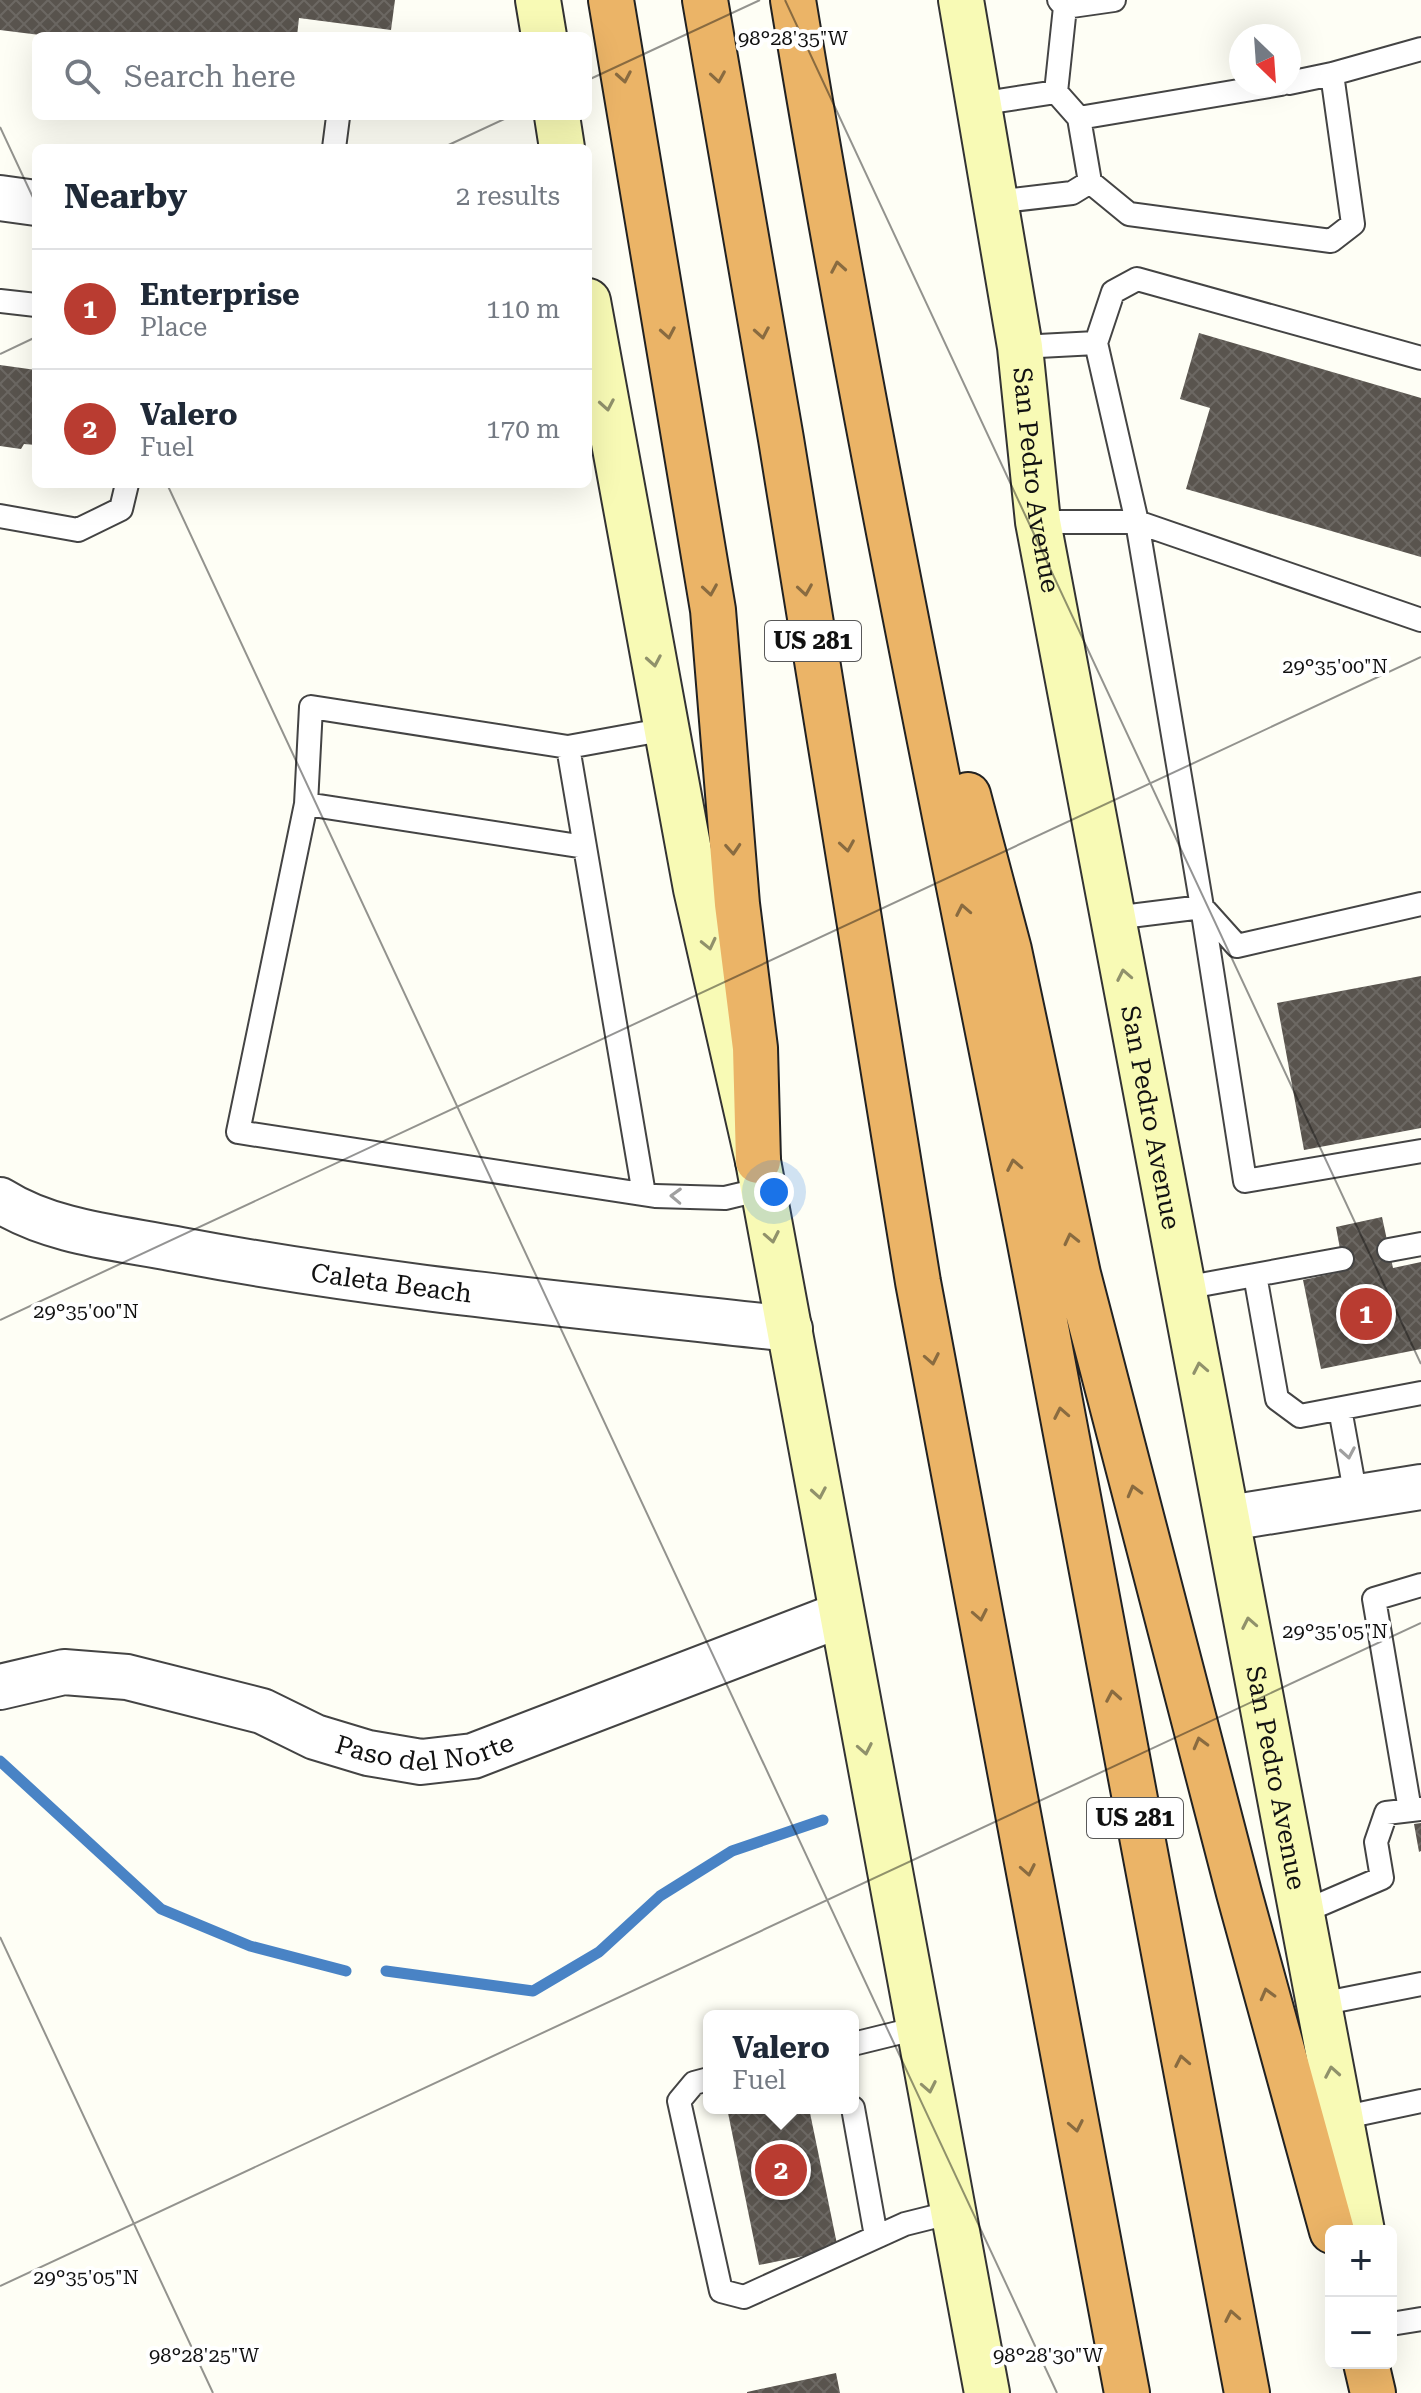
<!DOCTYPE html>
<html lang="en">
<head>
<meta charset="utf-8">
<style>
	body { margin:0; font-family:"Roboto Serif",serif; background:#f6f6f7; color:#1f2937 }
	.controls { position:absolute; right:24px; bottom:24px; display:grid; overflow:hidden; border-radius:12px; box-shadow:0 8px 32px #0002 }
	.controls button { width:72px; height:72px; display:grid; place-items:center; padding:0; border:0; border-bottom:2px solid #e0e1e3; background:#fff; color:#1f2937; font:40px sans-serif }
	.compass { position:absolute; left:1229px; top:24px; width:72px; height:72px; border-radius:50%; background:#fff; box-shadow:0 8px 32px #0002; rotate:155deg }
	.you { position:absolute; left:774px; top:1192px; width:28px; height:28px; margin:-20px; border:6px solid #fff; border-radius:50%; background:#1a73e8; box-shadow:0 0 0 12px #1a73e833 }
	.badge { display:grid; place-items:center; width:52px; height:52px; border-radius:50%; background:#b93c31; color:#fff; font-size:26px; font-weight:700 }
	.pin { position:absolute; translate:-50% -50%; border:4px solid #fff; box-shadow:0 2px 8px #0006 }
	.popup { position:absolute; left:703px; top:2010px; width:156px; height:104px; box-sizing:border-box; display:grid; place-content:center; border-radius:12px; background:#fff; filter:drop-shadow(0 2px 6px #0005); font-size:26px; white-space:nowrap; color:#747a83 }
	.popup b { font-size:30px; color:#1f2937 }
	.popup::after { content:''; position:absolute; left:50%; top:100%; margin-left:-16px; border:16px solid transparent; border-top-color:#fff }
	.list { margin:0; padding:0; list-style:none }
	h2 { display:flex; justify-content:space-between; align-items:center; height:104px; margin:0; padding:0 32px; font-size:34px }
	h2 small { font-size:26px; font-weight:400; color:#747a83 }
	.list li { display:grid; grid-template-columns:52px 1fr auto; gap:24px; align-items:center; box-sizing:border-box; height:120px; padding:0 32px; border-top:2px solid #e0e1e3 }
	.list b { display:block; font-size:30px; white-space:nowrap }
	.list p { margin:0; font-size:26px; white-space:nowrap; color:#747a83 }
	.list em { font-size:26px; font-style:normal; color:#747a83 }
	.icon { flex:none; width:44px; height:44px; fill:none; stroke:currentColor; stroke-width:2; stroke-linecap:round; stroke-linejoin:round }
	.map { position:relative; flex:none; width:1421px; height:2393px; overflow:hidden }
	.search { position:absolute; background:#fff; box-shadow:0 8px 32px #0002; left:32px; top:32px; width:560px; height:88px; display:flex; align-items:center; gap:20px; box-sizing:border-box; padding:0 28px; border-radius:12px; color:#747a83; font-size:30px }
	.panel { position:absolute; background:#fff; box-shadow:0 8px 32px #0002; left:32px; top:144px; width:560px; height:344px; border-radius:12px }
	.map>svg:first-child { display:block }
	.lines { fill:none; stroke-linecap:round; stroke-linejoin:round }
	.stream { stroke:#4983c5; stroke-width:11 }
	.building { fill:url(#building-cross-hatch) }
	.lane-casing { stroke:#444; stroke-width:26 }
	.street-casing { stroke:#444; stroke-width:48 }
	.secondary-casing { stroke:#333; stroke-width:48 }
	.highway-casing { stroke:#222; stroke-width:48 }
	.lane { stroke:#fff; stroke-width:22 }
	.street { stroke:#fff; stroke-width:44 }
	.secondary { stroke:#f8fab5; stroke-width:44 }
	.highway { stroke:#ebb467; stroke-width:44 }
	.oneway { stroke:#896b40 }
	.oneway2 { stroke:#90916b }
	.oneway3 { stroke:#a0a0a0 }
	.ticks { fill:none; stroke:#111; stroke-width:2; stroke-opacity:0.45 }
	.labels { text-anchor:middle; stroke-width:8; stroke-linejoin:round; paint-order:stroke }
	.shield { fill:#fff; stroke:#585858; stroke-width:2 }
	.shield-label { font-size:24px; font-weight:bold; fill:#111 }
	.street-label { font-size:26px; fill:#111; stroke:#fff }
	.ticks-label { font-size:20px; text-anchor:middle; fill:#111; stroke:#fff; stroke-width:8; stroke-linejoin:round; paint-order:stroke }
</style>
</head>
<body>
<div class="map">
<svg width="1421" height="2393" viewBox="0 0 1421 2393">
	<defs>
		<pattern id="building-cross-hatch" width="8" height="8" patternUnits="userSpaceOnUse" patternTransform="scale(2)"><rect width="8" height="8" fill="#59544e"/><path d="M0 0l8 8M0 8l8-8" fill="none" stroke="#6c6863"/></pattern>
	</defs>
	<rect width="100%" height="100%" fill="#fefef5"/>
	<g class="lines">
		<path class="stream" d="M0,1761l161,148 89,37 96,25
			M386,1971l147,20 66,-39 61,-56 72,-45 91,-31"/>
	</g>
	<path class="building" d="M0,0h395l-4,30 -92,-12 -2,18h-249l-48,-6z
		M1199,333l222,65v159l-235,-68 24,-81 -30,-9z
		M0,365l36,5v75l-12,-1 -3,5 -21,-3z
		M1421,976v152l-117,22 -27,-147z
		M1382,1217l11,51 28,-6v87l-100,20 -18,-89 41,-9 -8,-44z
		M1421,1823v28l-2,1 -5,-28z
		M727,2108h82l29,141 -79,16z
		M836,2373l4,20h-93v-1z"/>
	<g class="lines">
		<defs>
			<path id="lane" d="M1059,0l6,7 49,-7
				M1332,74l89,-25
				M1056,92l9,-85
				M978,104l78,-12 23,26 11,64 -18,11 -77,9
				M1079,118l202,-34
				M334,148l4,-31
				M1090,182l39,32 202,27 22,-17 -21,-150 -43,9
				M0,301l36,4
				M1096,343l41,179 65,385 35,39 184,-42
				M1020,347l76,-4 17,-51 24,-13 284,79
				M0,516l78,14 43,-21 6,-25
				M1038,522h99l284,98
				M667,729l-99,18 -257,-40 -5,97 -68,328 417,64 70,2 38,-9
				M568,747l76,447
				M306,804l279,43
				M1114,918l88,-11 43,274 176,-30
				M1389,1250l32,-6
				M1255,1275l87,-16
				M1184,1288l71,-13 22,124 23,17 121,-23
				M1340,1409l16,88
				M1410,1810l-36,-211 47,-14
				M1303,1912l79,-34 -6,-36 10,-29 35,-4
				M1320,2004l101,-20
				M853,2044l65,-16
				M709,2079l-15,4 -15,18 42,190 23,6 161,-73 48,-12
				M853,2108l23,128
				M1341,2118l80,-17
				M1391,2324l30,-5"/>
			<g id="street">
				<path d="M0,198l36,5"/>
				<path id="s1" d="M0,1200c52,33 121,38 181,50 201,38 405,56 609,79"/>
				<path d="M1229,1518l192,-31"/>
				<path id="s2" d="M0,1687l64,-15 63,5 135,34 53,26 53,16 53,9 52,-6 367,-141"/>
			</g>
			<g id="secondary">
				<path d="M538,0l6,36"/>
				<path id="s3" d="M961,0l59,347 18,175 324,1709"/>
				<path d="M557,116l5,32"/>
				<path d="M588,301l108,588 62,272 229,1232"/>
			</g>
			<path id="highway" d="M611,0l102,610 24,294 18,144 3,113
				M705,0l76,439 137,843 209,1111
				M793,0c68,415 155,826 236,1238 74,385 143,771 218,1155
				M968,795l41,155 69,324 161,619 93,338
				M1366,2363l7,30"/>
		</defs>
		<use href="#lane" class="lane-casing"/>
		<use href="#street" class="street-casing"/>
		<use href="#secondary" class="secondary-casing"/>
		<use href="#highway" class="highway-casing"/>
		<use href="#lane" class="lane"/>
		<use href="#street" class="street"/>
		<use href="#secondary" class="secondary"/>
		<use href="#highway" class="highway"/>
	</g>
	<defs><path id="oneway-chevron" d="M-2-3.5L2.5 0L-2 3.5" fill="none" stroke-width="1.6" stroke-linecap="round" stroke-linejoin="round" transform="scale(2)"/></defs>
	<g class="oneway">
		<use href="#oneway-chevron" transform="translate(624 77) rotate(80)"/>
		<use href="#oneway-chevron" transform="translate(718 77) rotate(81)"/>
		<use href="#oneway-chevron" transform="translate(838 267) rotate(-100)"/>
		<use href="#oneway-chevron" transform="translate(668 333) rotate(80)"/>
		<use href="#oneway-chevron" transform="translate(762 333) rotate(80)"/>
		<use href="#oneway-chevron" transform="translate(710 590) rotate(81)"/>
		<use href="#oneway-chevron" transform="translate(805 590) rotate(81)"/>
		<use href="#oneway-chevron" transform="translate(847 846) rotate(81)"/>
		<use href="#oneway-chevron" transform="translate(733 849) rotate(86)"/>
		<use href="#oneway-chevron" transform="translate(963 910) rotate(-101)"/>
		<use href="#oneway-chevron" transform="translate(1014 1165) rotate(-101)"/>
		<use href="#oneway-chevron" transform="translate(1071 1239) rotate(-103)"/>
		<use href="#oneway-chevron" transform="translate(932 1359) rotate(79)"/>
		<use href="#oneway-chevron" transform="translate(1061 1413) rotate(-101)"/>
		<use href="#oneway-chevron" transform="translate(1134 1491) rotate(-105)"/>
		<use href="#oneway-chevron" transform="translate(980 1615) rotate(79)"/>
		<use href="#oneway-chevron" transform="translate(1113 1696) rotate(-100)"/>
		<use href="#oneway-chevron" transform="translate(1200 1743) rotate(-105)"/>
		<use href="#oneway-chevron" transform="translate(1028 1870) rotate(79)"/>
		<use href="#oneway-chevron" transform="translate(1267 1994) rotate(-105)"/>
		<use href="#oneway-chevron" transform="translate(1182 2061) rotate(-101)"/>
		<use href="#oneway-chevron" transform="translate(1076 2126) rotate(79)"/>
		<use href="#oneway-chevron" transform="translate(1232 2316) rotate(-101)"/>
	</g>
	<g class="oneway2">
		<use href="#oneway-chevron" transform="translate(607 405) rotate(80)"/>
		<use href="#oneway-chevron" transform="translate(654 661) rotate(80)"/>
		<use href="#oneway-chevron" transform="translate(709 944) rotate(77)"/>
		<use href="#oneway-chevron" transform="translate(1124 975) rotate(-101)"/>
		<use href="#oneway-chevron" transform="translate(772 1237) rotate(79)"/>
		<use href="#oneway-chevron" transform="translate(1200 1368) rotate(-101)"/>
		<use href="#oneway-chevron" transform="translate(819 1493) rotate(80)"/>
		<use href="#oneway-chevron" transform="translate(1249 1623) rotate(-101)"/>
		<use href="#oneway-chevron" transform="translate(865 1749) rotate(79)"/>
		<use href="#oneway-chevron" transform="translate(1332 2072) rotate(-100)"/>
		<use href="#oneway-chevron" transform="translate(929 2087) rotate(79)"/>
	</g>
	<g class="oneway3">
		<use href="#oneway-chevron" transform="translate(676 1196) rotate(-178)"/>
		<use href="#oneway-chevron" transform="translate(1348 1453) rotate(80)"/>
	</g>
	<path class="ticks" d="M785,0l636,1364M588,80l172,-80M0,127l36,77M442,148l69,-32M0,354l36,-17M167,484l890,1909M0,1320l1421,-663M0,1937l213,456M0,2286l1421,-663"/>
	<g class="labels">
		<g class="shield">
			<rect x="765" y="621" width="96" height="40" rx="6"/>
			<rect x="1087" y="1798" width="96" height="40" rx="6"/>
		</g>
		<g class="shield-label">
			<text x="813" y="649">US 281</text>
			<text x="1135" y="1826">US 281</text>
		</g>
		<g class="street-label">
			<text dy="9" stroke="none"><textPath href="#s3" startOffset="486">San Pedro Avenue</textPath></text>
			<text dy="9" stroke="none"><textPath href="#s3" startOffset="1134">San Pedro Avenue</textPath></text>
			<text dy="9" stroke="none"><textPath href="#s1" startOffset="402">Caleta Beach</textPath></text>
			<text dy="9" stroke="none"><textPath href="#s2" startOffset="440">Paso del Norte</textPath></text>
			<text dy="9" stroke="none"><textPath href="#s3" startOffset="1806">San Pedro Avenue</textPath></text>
		</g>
	</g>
	<g class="ticks-label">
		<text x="793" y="45">98°28'35"W</text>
		<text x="1335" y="673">29°35'00"N</text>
		<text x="86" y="1318">29°35'00"N</text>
		<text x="1335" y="1638">29°35'05"N</text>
		<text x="86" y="2284">29°35'05"N</text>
		<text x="204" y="2362">98°28'25"W</text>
		<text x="1048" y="2362">98°28'30"W</text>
	</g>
</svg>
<div class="controls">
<button>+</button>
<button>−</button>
</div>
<svg class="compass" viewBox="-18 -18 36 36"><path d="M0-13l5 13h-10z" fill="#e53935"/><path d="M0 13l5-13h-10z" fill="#747a83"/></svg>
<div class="you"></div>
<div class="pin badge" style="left:1366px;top:1314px">1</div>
<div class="pin badge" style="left:781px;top:2170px">2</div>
<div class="popup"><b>Valero</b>Fuel</div>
<div class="search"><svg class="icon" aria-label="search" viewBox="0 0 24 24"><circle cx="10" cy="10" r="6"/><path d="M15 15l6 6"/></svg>Search here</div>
<section class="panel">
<h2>Nearby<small>2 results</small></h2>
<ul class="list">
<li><span class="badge">1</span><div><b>Enterprise</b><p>Place</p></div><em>110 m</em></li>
<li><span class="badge">2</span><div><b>Valero</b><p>Fuel</p></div><em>170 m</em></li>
</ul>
</section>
</div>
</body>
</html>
